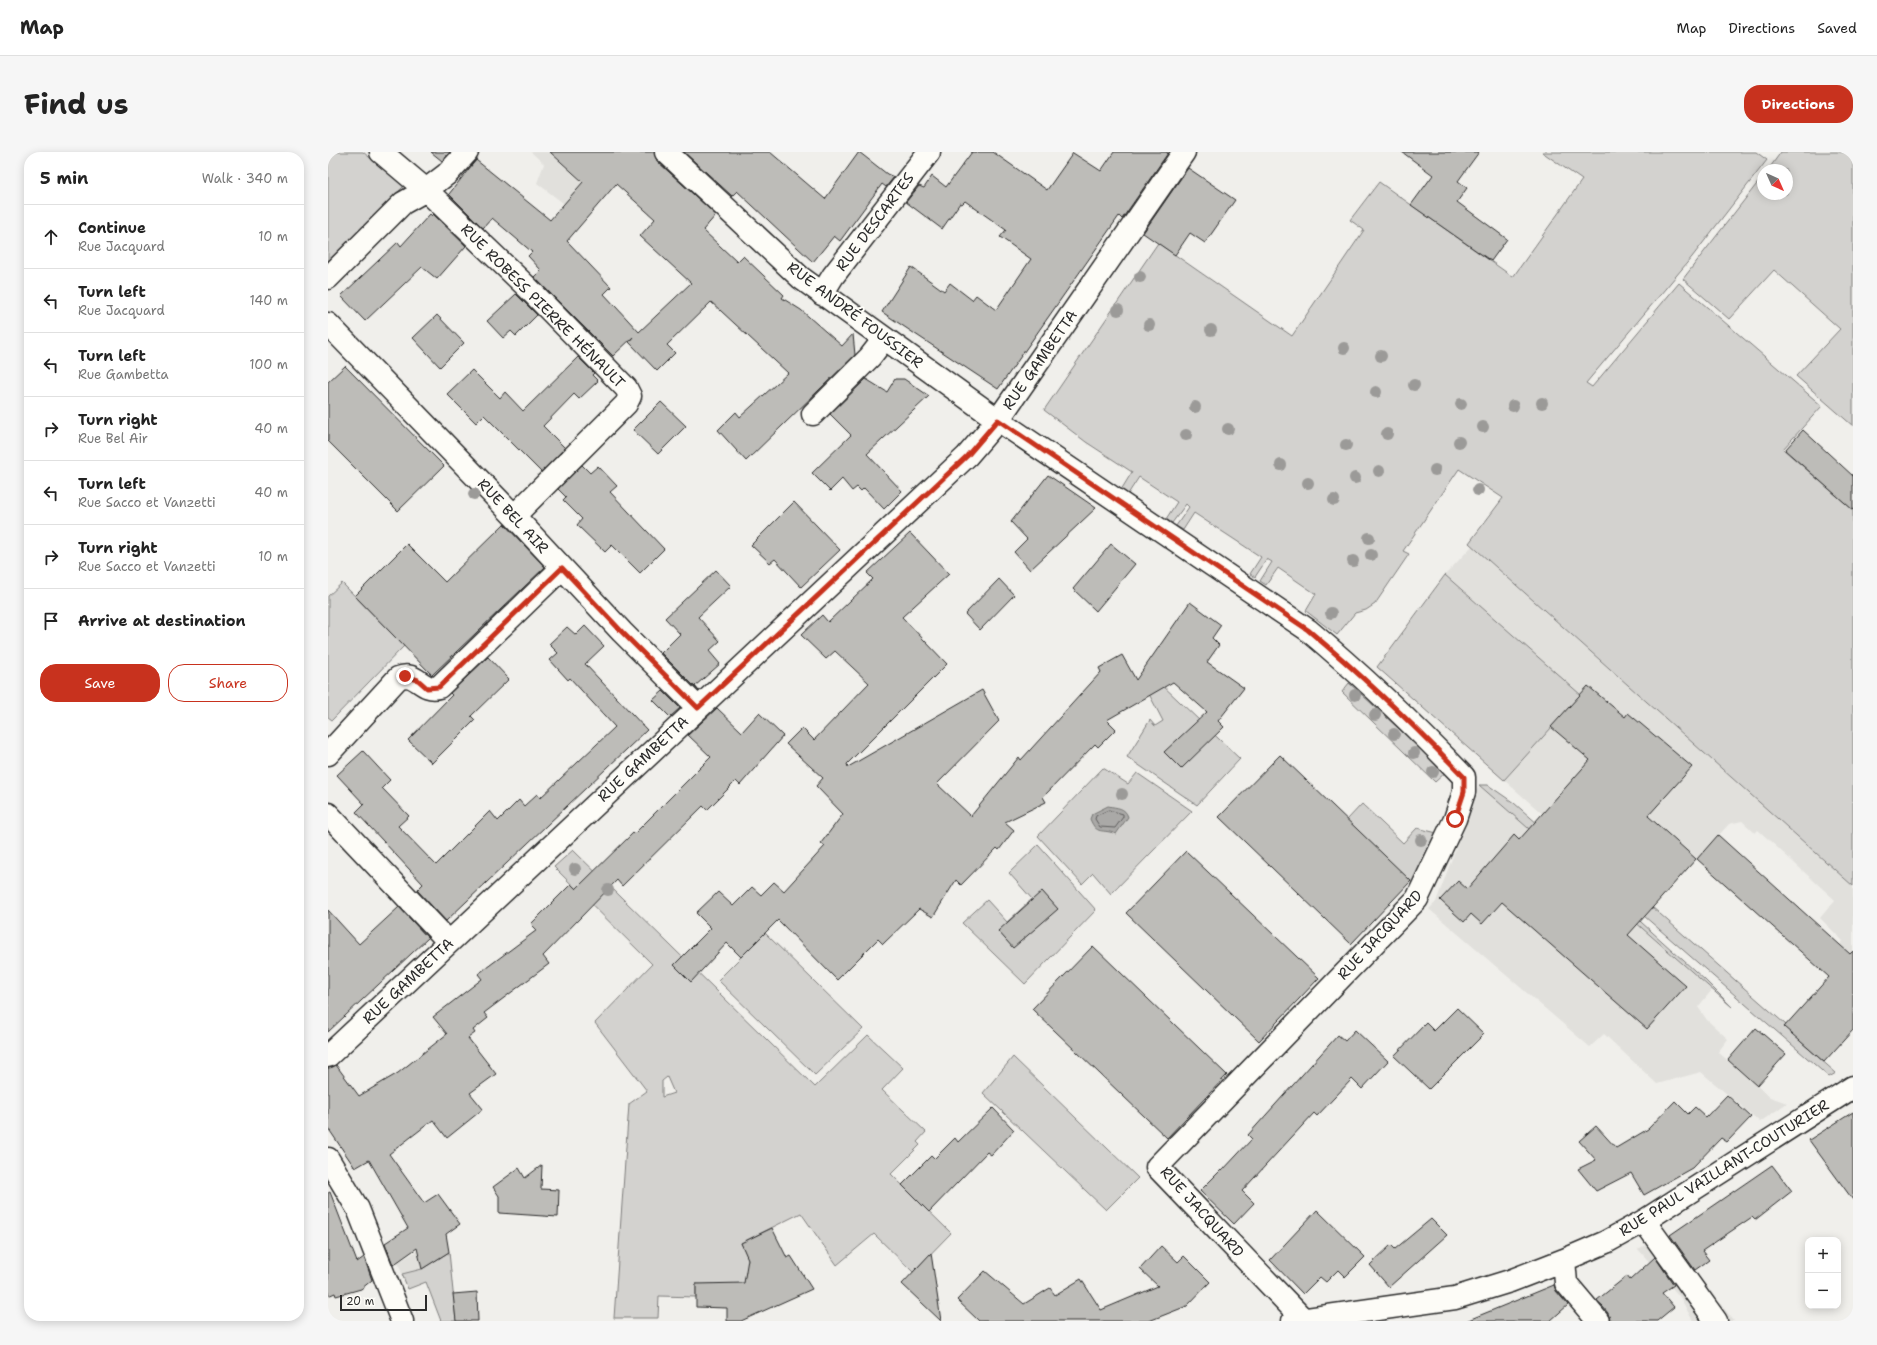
<!DOCTYPE html>
<html lang="en">
<head>
<meta charset="utf-8">
<style>
	body { margin:0; font-family:"Shantell Sans",sans-serif; background:#f6f6f6; color:#222 }
	.controls { position:absolute; right:12px; bottom:12px; display:grid; overflow:hidden; border-radius:8px; box-shadow:0 2px 10px #0003 }
	.controls button { width:36px; height:36px; display:grid; place-items:center; padding:0; border:0; border-bottom:1px solid #e0e0e0; background:#fff; color:#222; font:20px sans-serif }
	.compass { position:absolute; left:1429px; top:12px; width:36px; height:36px; border-radius:50%; background:#fff; box-shadow:0 2px 10px #0003; rotate:135deg }
	.scale { position:absolute; left:12px; bottom:10px; width:87px; box-sizing:border-box; padding-left:4px; border:2px solid #2b2b2b; border-top:0; font-size:11px; line-height:14px; white-space:nowrap; color:#2b2b2b; -webkit-text-stroke:3px #fdfcf7; paint-order:stroke }
	.stop { position:absolute; width:12px; height:12px; margin:-9px; border:3px solid #c8321e; border-radius:50%; background:#fff }
	.stop.end { background:#c8321e; border-color:#fff; box-shadow:0 1px 4px #0008 }
	.list { margin:0; padding:0; list-style:none }
	h2 { display:flex; justify-content:space-between; align-items:center; height:52px; margin:0; padding:0 16px; font-size:17px }
	h2 small { font-size:13px; font-weight:400; color:#767676 }
	.list li { display:grid; grid-template-columns:26px 1fr auto; gap:12px; align-items:center; box-sizing:border-box; height:64px; padding:0 16px; border-top:1px solid #e0e0e0 }
	.list b { display:block; font-size:15px; white-space:nowrap }
	.list p { margin:0; font-size:13px; white-space:nowrap; color:#767676 }
	.list em { font-size:13px; font-style:normal; color:#767676 }
	.actions { display:flex; gap:8px; padding:12px 16px }
	.actions a { flex:1; padding:9px 0; border:1px solid #c8321e; border-radius:16px; text-align:center; font-size:14px; color:#c8321e }
	.actions .main { background:#c8321e; color:#fff }
	.icon { flex:none; width:22px; height:22px; fill:none; stroke:currentColor; stroke-width:2; stroke-linecap:round; stroke-linejoin:round }
	.map { position:relative; flex:none; width:1525px; height:1169px; overflow:hidden; border-radius:16px }
	header { display:flex; align-items:center; gap:24px; box-sizing:border-box; height:56px; padding:0 20px; background:#fff; border-bottom:1px solid #e0e0e0 }
	header strong { font-size:19px }
	nav { display:flex; gap:22px; margin-inline-start:auto; font-size:14px }
	.intro { display:flex; align-items:center; justify-content:space-between; box-sizing:border-box; height:96px; padding:0 24px }
	h1 { margin:0; font-size:28px }
	.button { padding:10px 18px; border-radius:16px; background:#c8321e; color:#fff; font-size:14px; font-weight:700 }
	main { display:flex; gap:24px; padding:0 24px }
	aside { flex:1; background:#fff; border-radius:16px; box-shadow:0 2px 10px #0003 }
	.map>svg:first-child { display:block }
	.built { fill:#e1e0dc }
	.green { fill:#d3d2cf; stroke:#7f7e7d; fill-rule:evenodd }
	.water { fill:#aaa9a7; stroke:#777775 }
	.lines { fill:none; stroke-linecap:round; stroke-linejoin:round }
	.shore { stroke:#5e5d5d; stroke-width:1 }
	.building { fill:#bdbcb8; stroke:#2b2b2b; fill-rule:evenodd }
	.minor-casing { stroke:#2b2b2b; stroke-width:25 }
	.minor { stroke:#fdfcf7; stroke-width:22 }
	.tree { fill:#9b9a98 }
	.route { stroke:#c8321e; stroke-width:5 }
	.labels { text-anchor:middle; stroke-width:4; stroke-linejoin:round; paint-order:stroke }
	.street-label { font-size:15px; fill:#2b2b2b; stroke:#fdfcf7 }
</style>
</head>
<body>
<header>
<strong>Map</strong>
<nav><a>Map</a><a>Directions</a><a>Saved</a></nav>
</header>
<div class="intro"><h1>Find us</h1><a class="button">Directions</a></div>
<main>
<aside>
<h2>5 min<small>Walk · 340 m</small></h2>
<ul class="list">
<li><svg class="icon" aria-label="ahead" viewBox="0 0 24 24"><path d="M12 20V5M6 11l6-6 6 6"/></svg><div><b>Continue</b><p>Rue Jacquard</p></div><em>10 m</em></li>
<li><svg class="icon" aria-label="left" viewBox="0 0 24 24"><path d="M17 20v-9H6M10 6l-5 5 5 5"/></svg><div><b>Turn left</b><p>Rue Jacquard</p></div><em>140 m</em></li>
<li><svg class="icon" aria-label="left" viewBox="0 0 24 24"><path d="M17 20v-9H6M10 6l-5 5 5 5"/></svg><div><b>Turn left</b><p>Rue Gambetta</p></div><em>100 m</em></li>
<li><svg class="icon" aria-label="right" viewBox="0 0 24 24"><path d="M7 20v-9h11M14 6l5 5-5 5"/></svg><div><b>Turn right</b><p>Rue Bel Air</p></div><em>40 m</em></li>
<li><svg class="icon" aria-label="left" viewBox="0 0 24 24"><path d="M17 20v-9H6M10 6l-5 5 5 5"/></svg><div><b>Turn left</b><p>Rue Sacco et Vanzetti</p></div><em>40 m</em></li>
<li><svg class="icon" aria-label="right" viewBox="0 0 24 24"><path d="M7 20v-9h11M14 6l5 5-5 5"/></svg><div><b>Turn right</b><p>Rue Sacco et Vanzetti</p></div><em>10 m</em></li>
<li><svg class="icon" aria-label="arrive" viewBox="0 0 24 24"><path d="M6 21V4h12l-3 4 3 4H6"/></svg><div><b>Arrive at destination</b></div></li>
</ul>
<div class="actions"><a class="main">Save</a><a>Share</a></div>
</aside>
<div class="map">
<svg width="1525" height="1169" viewBox="0 0 1525 1169">
	<rect width="100%" height="100%" fill="#f0efeb"/>
	<filter id="ink" filterUnits="userSpaceOnUse"><feTurbulence type="fractalNoise" baseFrequency=".025" numOctaves="2"/><feDisplacementMap in="SourceGraphic" scale="8" xChannelSelector="R" yChannelSelector="G"/><feConvolveMatrix kernelMatrix="1 2 1 2 8 2 1 2 1" color-interpolation-filters="sRGB"/></filter>
	<g filter="url(#ink)">
		<path class="built" d="M203,0h19l52,49 -17,19 -48,-37 7,-19z
			M1144,394l381,340v71l-13,-12 3,-4 -23,-23 15,-18 -77,-70 -3,3 -13,-12 -13,3 -32,35 -11,-9 -44,51 -138,-121 76,-85 -135,-120z
			M1151,633l233,205 -14,17 9,13 21,19 -10,13 52,45 17,6 -27,19 -59,-50 -44,12 -53,-50 -14,13 -161,-138 7,-7z
			M118,1082l-24,35 -20,5 -4,-12z
			M1338,1082l68,87h-41l-13,-24 -42,-48z"/>
		<path class="green" d="M0,0h35l41,34 -76,75z
			M1214,0h214l11,8 -75,97 -106,126 6,4 87,-104 143,123 -39,43 70,61v376l-384,-343 34,-45 -44,-29 -56,82 6,3 -34,50 -9,6 -11,3 -18,22 -31,-24 10,-17 -38,-26 -12,17 -6,-4 12,-19 -5,-3 -12,18 -5,-3 11,-17 -67,-44 -11,17 -7,-4 13,-19 -3,-3 -14,19 -6,-4 11,-17 -38,-25 -11,17 -7,-4 11,-18 -46,-30 -42,-32 114,-167 134,93 72,-106 -14,-10 29,-38 134,95 69,-97z
			M1453,0h72v274l-57,-50 44,-47 -66,-59 -45,49 -46,-40 80,-103v18h24v-24h-19z
			M1117,423l136,120 -77,85 -127,-113z
			M14,431l62,63 -72,74 -4,-3v-121z
			M832,531l80,76 -43,46 -70,-48 23,-37 5,6 8,-5 -14,-27z
			M1021,531l97,89 -11,10 -93,-90z
			M775,616l25,16 9,-11 55,38 -81,83 -18,-21 -11,11 -44,-48z
			M1151,633h9l26,18 98,86 29,33 64,58 27,27z
			M1034,652l41,39 14,-15 20,5 -24,51 -66,-64z
			M710,693l58,65 -71,74 -63,-61 25,-23 20,22 25,-23 -23,-26z
			M245,698l242,237 53,-52 35,33 -21,22 44,42 -9,10 3,3 -29,29 60,59 -38,39 -39,-38 -37,31 -36,-52 -60,30 7,15 -1,30 -51,-4v13l-37,-1 -1,22h-44l15,-214 18,-13 -52,-68 57,-59 -98,-97zM339,925l7,16 -12,4v-16z
			M1315,747l159,140 -2,2 36,32 -7,4 -193,-168z
			M437,781l98,96 -48,46 -97,-95z
			M685,905l125,121 -32,32 -123,-117z
			M121,1100l7,69h-15l-15,-39 -18,7 -6,-15 20,-5z"/>
		<path class="water" d="M780,654c9,2 17,1 20,11l-12,17c-14,-6 -19,2 -26,-15l2,-5z"/>
		<g class="lines">
			<path class="shore" d="M781,658l14,4v3l-8,11 -15,-1 -5,-8 1,-3z"/>
		</g>
		<path class="building" d="M103,0h19l-8,9z
			M222,0h104l3,9 59,54 -13,15 34,32 6,-6 41,39 -2,3 19,12 41,36 11,-12 2,21 -109,106 -28,-31 18,-18 4,5 48,-44 -67,-62 -10,-9 -44,43 8,8 -18,18 -28,-29 4,-5 -20,19 -79,-79 7,-7 -13,-14 4,-4 -40,-34 -9,10 -34,-34 27,-34 74,60 33,-38zM288,32l39,35 -15,17 51,47 -52,49 -35,-38 7,-7 -44,-46z
			M356,0h86l55,47 34,-47 28,22 7,3 -8,10 -4,-3 -42,57 -6,-5 -21,26 -76,-71 -5,5z
			M644,0h21l54,38 26,-37 28,18 13,-19h52l2,1 -46,66 -3,-3 -121,173 -116,-77 29,-45 33,24 6,-8 22,17 4,-5 20,15 35,-51 -31,-22 6,-7 -41,-29 -3,3 -2,-1 -18,26 -36,-27 13,-16 5,2 8,-12 14,11z
			M1074,0h77l-21,29 9,7 -10,14 50,37 -16,22 -80,-56 22,-30z
			M860,16l47,32 -30,43 -15,-10 -15,22 -32,-22z
			M102,62l2,2 1,-2 33,32 -29,33 -15,-12 -57,54 -24,-25 57,-54 3,4z
			M188,142l21,21 -21,21 -5,-5 -8,7 -16,-17z
			M109,163l27,28 -24,24 -27,-29z
			M250,205l16,16 -2,2 6,6 -19,18 -5,-5 -31,32 22,22 -24,24 -57,-57 -8,8 -29,-29 25,-24 28,28 5,-6 18,19z
			M17,214l99,100 -46,45 -70,-70v-59z
			M538,227l21,13 8,-13h9l25,17 -62,58 35,37 -18,18 -20,-21 -3,3 -4,-4 -5,4 -10,-12 -12,12 -18,-18 39,-38 -21,-21z
			M333,250l25,24 -28,28 -25,-24z
			M1475,278l50,46v34l-68,-60z
			M254,313l8,8 8,-7 19,20 -7,6 54,57 -24,24 -28,-28 -7,7 -28,-27 5,-6 -19,-19 3,-3 -8,-8z
			M720,323l48,33 -66,62 -16,-18 13,-13 -16,-17z
			M466,350l46,48 -39,37 -26,-28 -5,4 -19,-18z
			M176,372l41,43 -113,108 -77,-79 52,-52 38,38z
			M582,381l39,41 -47,43 45,47 -100,100 1,3 134,-77 17,31 -62,63 34,32 48,-59 2,3 80,-88 -2,-4 23,-13 14,25 54,-78 31,23 -9,13 7,7 -12,17 37,26 -26,33 6,6 -43,42 -17,-17 43,-40 -34,-30 -66,38 9,9 -18,18 -3,-3 -52,53 3,5 -41,20 9,8 -15,20 -2,-2 -36,37 -5,-5 -23,37 -14,-8 -36,35 -5,-5 -41,41 -59,-60 -37,37 -14,-14 -36,39 -17,-17 37,-37 -15,-15 22,-21 15,14 19,-19 9,8 13,-13 10,9 41,-45 -4,-3 22,-29 -27,-28 7,-8 -37,-34 16,-16 12,12 55,-57 -34,-32 -9,8 -25,-24 21,-20 6,7 45,-43 -6,-6z
			M783,392l24,20 -39,47 -23,-22z
			M388,418l15,16 -33,31 22,24 -11,10 11,13 -25,22 4,5 -38,-38 19,-19 -15,-16z
			M671,427l15,16 -34,35 -15,-16z
			M257,474l19,20 -19,18 62,66 -201,191 -29,-31 6,-6 -67,-72 8,-8 -27,-29 26,-24 27,29 -8,8 27,28 -11,10 38,39 54,-54 8,10 21,-21 5,6 13,-12 3,4 75,-71 -45,-49 -2,2 -18,-20 8,-7 -9,-9 18,-17 9,8z
			M160,505l21,22 -38,37 4,4 -43,43 -24,-23 44,-45 -2,-2z
			M1260,534l37,31 3,-4 64,54 -44,49 48,43 -68,76 58,51 -39,43 -145,-127 -20,22 -11,-10 -7,8 -24,-22 18,-19 9,8 47,-54 5,5 71,-80 -39,-33z
			M335,539l17,17 -10,9 -17,-17z
			M389,556l25,24 17,-19 24,23 -43,49 -4,-4 -29,29 -4,-4 -81,80 -5,-6 -74,76 6,8 -65,49 4,5 -15,12 2,3 -7,5 28,36 -26,19 13,16 -36,29 -14,-18 -44,34 35,49 14,-9 22,30 -14,10 3,18 -27,17 -5,-21 -24,17 -8,-22 23,-15 -39,-68 -14,8 -27,-40v-60l8,-3 23,31 39,-23 49,-39 -14,-17 49,-38 -4,-5 59,-44 -6,-6 40,-40 5,5 58,-57 1,1 76,-76 -23,-22z
			M952,603l131,126 -60,63 -132,-127z
			M1390,683l132,119 3,-3v79l-29,32 -40,-35 45,-50 -132,-118z
			M858,699l133,127 -60,63 -133,-128z
			M714,739l16,18 -45,39 -15,-17z
			M71,755l29,31 -100,94v-122l31,34z
			M765,794l134,129 -60,63 -135,-129z
			M1129,856l27,26 -55,55 -35,-33 32,-33 8,8z
			M1428,876l30,26 -29,32 -29,-26z
			M1027,878l33,31 -26,28 -10,-10 -35,37 -3,-3 -72,78 12,12 -20,21 -34,-33 21,-21 1,1 30,-32 -4,-4 90,-100 7,6z
			M1399,943l24,22 -24,25 -6,-4 -29,30 -48,27 -13,-22 -35,18 -18,-22 18,-9 -17,-19 17,-15 20,22 32,-19 27,-28 13,13 7,-7 11,10z
			M665,956l21,22 -23,25 -4,-3 -58,60 -27,-27 29,-29 3,3 21,-21 3,4z
			M1525,960v88l-44,-60z
			M214,1013l-1,24 18,1 -1,27 -59,-4v-17l-6,-9 26,-19 6,10z
			M1444,1013l20,26 -37,29 -3,-3 -50,34 7,9 -14,10 -25,-35z
			M2,1040l27,70 7,-5 8,23 -11,9 -25,7 -1,-3 -7,3v-103z
			M989,1058l48,47 -20,20 -7,-7 -12,12 -6,-5 -17,17 -33,-34z
			M1103,1067l16,16 -58,52 -19,-22 21,-20 4,4z
			M444,1076l15,30 4,-2 21,33 -71,32h-14v-13l-31,-1v-23l48,-1 4,-24 -7,-16z
			M833,1094l17,16 6,-6 26,26 -23,24 -38,15h-170l-22,-21 28,-29 39,33 26,-16 5,7 26,-16 20,31 57,-24 -18,-17z
			M603,1101l10,68 -39,-37z
			M1327,1105l19,28 -12,8 12,14 -17,14h-47l-2,-8 -11,-13 30,-24 3,4z
			M1226,1133l2,6 12,14 -18,16h-84z
			M149,1140l1,29h-22l-3,-27z"/>
		<g class="lines">
			<defs>
				<path id="minor" d="M139,0l-20,22 -21,16 102,98 98,100 4,8 -4,8 -112,112
					M338,0l135,126 197,142 310,210c55,46 106,95 156,147v15l-9,27 -38,80 -260,268 146,152
					M0,126l75,-75 23,-13 -45,-38
					M494,142l11,-18 96,-124
					M0,172l186,192 108,116 76,76
					M485,262l57,-57 14,-18
					M0,602l70,-76c19,-8 23,14 41,9l123,-119
					M0,662l121,128
					M0,904l639,-600 31,-36 186,-268
					M0,1007l30,50 44,112
					M1316,1069l72,100
					M1236,1108l2,23 32,38
					M965,1169l162,-23 55,-17 54,-21 42,-18 38,-21 209,-134"/>
			</defs>
			<use href="#minor" class="minor-casing"/>
			<use href="#minor" class="minor"/>
		</g>
		<g class="tree">
			<circle cx="812" cy="125" r="6"/>
			<circle cx="790" cy="158" r="6"/>
			<circle cx="821" cy="173" r="6"/>
			<circle cx="883" cy="178" r="6"/>
			<circle cx="1016" cy="196" r="6"/>
			<circle cx="1053" cy="204" r="6"/>
			<circle cx="1086" cy="233" r="6"/>
			<circle cx="1048" cy="240" r="6"/>
			<circle cx="1214" cy="251" r="6"/>
			<circle cx="1133" cy="252" r="6"/>
			<circle cx="1185" cy="254" r="6"/>
			<circle cx="867" cy="255" r="6"/>
			<circle cx="1155" cy="275" r="6"/>
			<circle cx="900" cy="277" r="6"/>
			<circle cx="1059" cy="282" r="6"/>
			<circle cx="858" cy="283" r="6"/>
			<circle cx="1131" cy="290" r="6"/>
			<circle cx="1018" cy="293" r="6"/>
			<circle cx="953" cy="313" r="6"/>
			<circle cx="1107" cy="318" r="6"/>
			<circle cx="1051" cy="319" r="6"/>
			<circle cx="1027" cy="326" r="6"/>
			<circle cx="980" cy="331" r="6"/>
			<circle cx="1150" cy="338" r="6"/>
			<circle cx="146" cy="342" r="6"/>
			<circle cx="1006" cy="348" r="6"/>
			<circle cx="1041" cy="386" r="6"/>
			<circle cx="1043" cy="403" r="6"/>
			<circle cx="1025" cy="409" r="6"/>
			<circle cx="1003" cy="461" r="6"/>
			<circle cx="1027" cy="543" r="6"/>
			<circle cx="1047" cy="563" r="6"/>
			<circle cx="1066" cy="582" r="6"/>
			<circle cx="1086" cy="601" r="6"/>
			<circle cx="1105" cy="620" r="6"/>
			<circle cx="794" cy="642" r="6"/>
			<circle cx="1093" cy="688" r="6"/>
			<circle cx="247" cy="717" r="6"/>
			<circle cx="280" cy="738" r="6"/>
		</g>
	</g>
	<g class="lines" filter="url(#ink)">
		<path class="route" d="M77,524l13,4 9,8 12,-1 123,-119 60,64 76,76 269,-252 31,-36 310,210c55,46 106,95 156,147v15l-9,27"/>
	</g>
	<g class="labels">
		<g class="street-label">
			<text transform="translate(547 70) rotate(-53)" y="5">RUE DESCARTES</text>
			<text transform="translate(215 154) rotate(45)" y="5">RUE ROBESS PIERRE HÉNAULT</text>
			<text transform="translate(527 163) rotate(37)" y="5">RUE ANDRÉ FOUSSIER</text>
			<text transform="translate(712 208) rotate(-55)" y="5">RUE GAMBETTA</text>
			<text transform="translate(185 364) rotate(47)" y="5">RUE BEL AIR</text>
			<text transform="translate(315 607) rotate(-43)" y="5">RUE GAMBETTA</text>
			<text transform="translate(1052 783) rotate(-47)" y="5">RUE JACQUARD</text>
			<text transform="translate(80 829) rotate(-43)" y="5">RUE GAMBETTA</text>
			<text transform="translate(1396 1016) rotate(-32)" y="5">RUE PAUL VAILLANT-COUTURIER</text>
			<text transform="translate(874 1060) rotate(48)" y="5">RUE JACQUARD</text>
		</g>
	</g>
</svg>
<div class="controls">
<button>+</button>
<button>−</button>
</div>
<svg class="compass" viewBox="-18 -18 36 36"><path d="M0-13l5 13h-10z" fill="#e53935"/><path d="M0 13l5-13h-10z" fill="#767676"/></svg>
<div class="scale">20 m</div>
<div class="stop" style="left:1127px;top:667px"></div>
<div class="stop end" style="left:77px;top:524px"></div>
</div>
</main>
</body>
</html>
